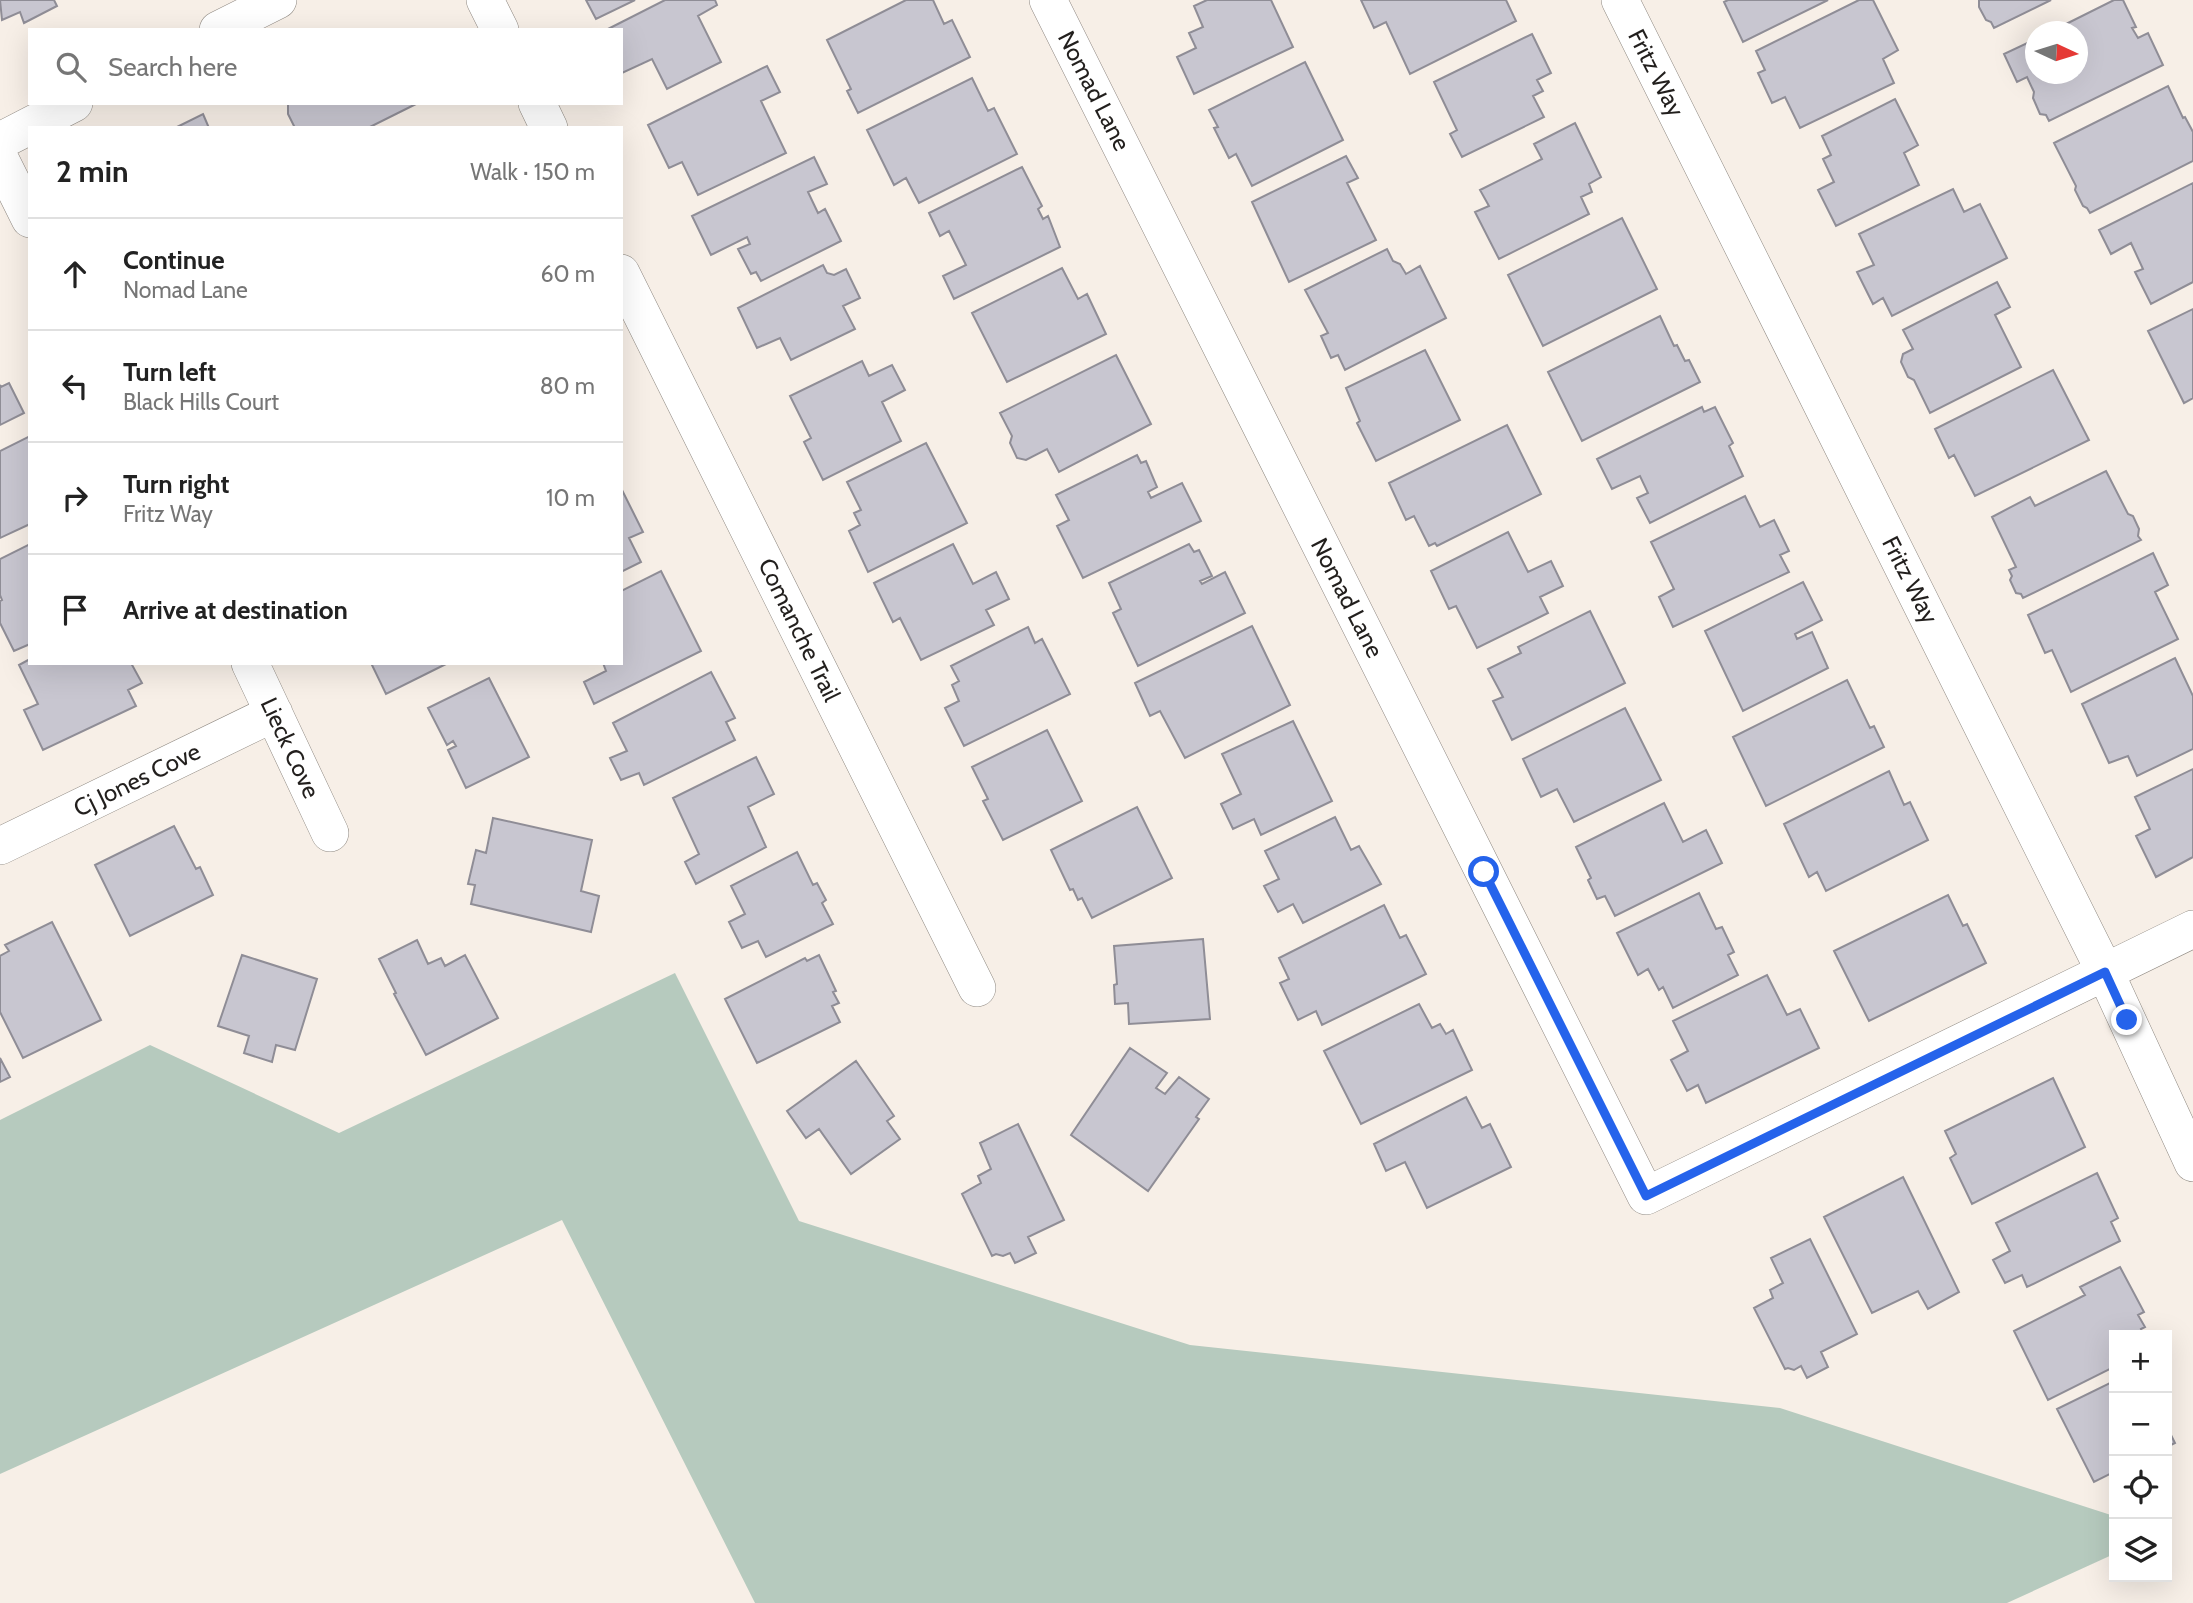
<!DOCTYPE html>
<html lang="en">
<head>
<meta charset="utf-8">
<style>
	body { margin:0; font-family:Cabin,sans-serif; background:#f2f2f2; color:#222 }
	.controls { position:absolute; right:21px; bottom:21px; display:grid; overflow:hidden; border-radius:0px; box-shadow:0 7px 28px #0002 }
	.controls button { width:63px; height:63px; display:grid; place-items:center; padding:0; border:0; border-bottom:2px solid #e0e0e0; background:#fff; color:#222; font:35px sans-serif }
	.compass { position:absolute; left:2025px; top:21px; width:63px; height:63px; border-radius:50%; background:#fff; box-shadow:0 7px 28px #0002; rotate:94deg }
	.stop { position:absolute; width:21px; height:21px; margin:-16px; border:5px solid #2563eb; border-radius:50%; background:#fff }
	.stop.end { background:#2563eb; border-color:#fff; box-shadow:0 2px 7px #0008 }
	.list { margin:0; padding:0; list-style:none }
	h2 { display:flex; justify-content:space-between; align-items:center; height:91px; margin:0; padding:0 28px; font-size:30px }
	h2 small { font-size:23px; font-weight:400; color:#767676 }
	.list li { display:grid; grid-template-columns:46px 1fr auto; gap:21px; align-items:center; box-sizing:border-box; height:112px; padding:0 28px; border-top:2px solid #e0e0e0 }
	.list b { display:block; font-size:26px; white-space:nowrap }
	.list p { margin:0; font-size:23px; white-space:nowrap; color:#767676 }
	.list em { font-size:23px; font-style:normal; color:#767676 }
	.icon { flex:none; width:38px; height:38px; fill:none; stroke:currentColor; stroke-width:2; stroke-linecap:round; stroke-linejoin:round }
	.map { position:relative; flex:none; width:2193px; height:1603px; overflow:hidden }
	.search { position:absolute; background:#fff; box-shadow:0 7px 28px #0002; left:28px; top:28px; width:595px; height:77px; display:flex; align-items:center; gap:18px; box-sizing:border-box; padding:0 24px; border-radius:0px; color:#767676; font-size:26px }
	.panel { position:absolute; background:#fff; box-shadow:0 7px 28px #0002; left:28px; top:126px; width:595px; height:539px; border-radius:0px }
	.map>svg:first-child { display:block }
	.green { fill:#b6cabe }
	.building { fill:#c8c6d0; stroke:#8f8d96; stroke-width:2 }
	.lines { fill:none; stroke-linecap:round; stroke-linejoin:round }
	.street-casing { stroke:#8f8982; stroke-width:38 }
	.street { stroke:#fff; stroke-width:37 }
	.route { stroke:#2563eb; stroke-width:9 }
	.labels { text-anchor:middle; stroke-width:6; stroke-linejoin:round; paint-order:stroke }
	.street-label { font-size:24px; fill:#221f1d; stroke:#fff }
</style>
</head>
<body>
<div class="map">
<svg width="2193" height="1603" viewBox="0 0 2193 1603">
	<rect width="100%" height="100%" fill="#f7efe7"/>
	<path class="green" d="M675,973l124,248 391,124 590,63 334,108v38l-107,49h-1252l-193,-383 -562,254v-354l150,-75 189,88z"/>
	<path class="building" d="M0,0h54l3,6 -33,17 -4,-11 -18,8z
		M586,0h49l-39,19z
		M665,0h50l2,5 -19,11 23,46 -54,27 -15,-30 -30,14 -1,-43h-15z
		M906,0h27l11,24 8,-4 18,37 -112,56 -11,-22 4,-2 -24,-49z
		M1207,0h64l22,47 -99,47 -17,-37 19,-9 -7,-15 14,-6 -9,-21z
		M1361,0h145l10,21 -106,53 -24,-52 -12,6z
		M1728,0h100l-85,42 -19,-40z
		M1859,0h14l25,50 -15,9 11,24 -94,45 -15,-31 -13,6 -14,-30 7,-3 -9,-19z
		M1979,0h72l-57,28 -3,-6 -5,-2 -7,-13z
		M2114,0h9l13,27 -4,1 6,10 10,-5 15,32 -114,56 -3,-6 -6,-1 -7,-16 1,-6 -7,-15 -10,5 -13,-28 32,-15v35h42v-42h-28z
		M1532,34l19,39 -14,7 6,11 -10,5 11,21 -82,40 -12,-23 7,-4 -23,-48z
		M1305,62l38,78 -91,46 -16,-32 -7,4 -15,-30 4,-1 -9,-17z
		M767,66l13,26 -19,9 25,52 -88,42 -16,-33 -13,6 -21,-43z
		M972,78l16,33 6,-3 23,46 -98,49 -13,-25 -12,7 -27,-55z
		M2168,86l15,32 2,-1 8,15v29l-103,52 -3,-5 -4,-2 -8,-16 1,-4 -22,-43z
		M1895,99l23,46 -14,8 15,32 -83,41 -18,-36 16,-8 -11,-23 8,-4 -9,-19z
		M288,103h130l-50,25h-73l-7,-14z
		M203,114l6,14h-34z
		M1575,123l26,54 -12,7 3,8 -11,5 8,17 -90,45 -24,-47 14,-6 -9,-16 62,-31 -8,-15z
		M1346,156l12,22 -11,5 29,57 -87,42 -37,-80z
		M814,157l13,27 -19,8 10,21 7,-4 16,32 -80,40 -5,-9 -5,2 -13,-25 12,-5 -3,-7 -36,18 -19,-39z
		M1022,167l20,39 -4,3 5,10 5,-3 12,31 -106,52 -11,-23 23,-11 -17,-34 -9,5 -11,-23z
		M2193,183v99l-42,22 -16,-32 8,-3 -12,-26 -20,11 -12,-24z
		M1953,189l11,23 16,-8 27,54 -115,58 -9,-18 -10,6 -16,-32 17,-7 -15,-31z
		M1622,218l35,71 -114,57 -35,-71z
		M1387,249l6,12 7,3 6,10 14,-8 26,52 -101,52 -7,-15 -7,3 -10,-22 7,-3 -23,-43z
		M823,265l4,8 7,2 12,-6 14,29 -17,8 12,23 -64,31 -11,-22 -23,10 -19,-40z
		M1062,268l16,31 9,-5 19,40 -99,48 -35,-69z
		M1997,282l13,25 -15,8 26,52 -91,46 -16,-33 -6,-3 -7,-15 2,-8 10,-5 -10,-19z
		M2193,309v89l-9,5 -36,-72z
		M1660,316l14,30 3,-1 8,16 4,-1 11,22 -118,59 -34,-69z
		M1425,350l35,70 -84,41 -19,-38 3,-2 -14,-33z
		M1116,355l35,69 -92,48 -12,-23 -21,11 -9,-2 -7,-15 2,-7 -12,-23z
		M862,361l7,15 23,-11 13,25 -23,12 19,39 -78,39 -19,-38 7,-4 -21,-42z
		M2053,370l36,70 -114,56 -21,-41 -5,3 -14,-29z
		M9,383l15,30 -24,12v-40l1,2z
		M1702,407l2,5 11,-5 18,36 -4,3 14,30 -93,47 -13,-25 11,-5 -8,-17 -28,13 -15,-30z
		M1507,425l34,69 -104,52 -2,-3 -6,3 -15,-30 -8,4 -17,-37z
		M30,436v88l-30,14v-87z
		M926,443l41,80 -99,49 -19,-41 11,-6 -6,-12 7,-3 -14,-28z
		M1137,455l4,8 5,-2 11,26 -9,5 3,6 31,-15 19,38 -118,57 -26,-52 12,-6 -13,-25z
		M2106,471l22,43 5,2 6,13 -1,7 3,4 -118,58 -2,-4 -5,-1 -6,-13 2,-4 -3,-6 7,-3 -24,-50 38,-20 5,9z
		M621,488l22,44 -14,6 12,24 -20,10z
		M1745,496l15,31 14,-7 15,31 -9,4 9,17 -116,55 -14,-30 15,-8 -23,-47z
		M1508,532l20,40 23,-11 12,25 -23,11 8,16 -71,35 -21,-42 -7,3 -18,-38z
		M30,544v100l-16,7 -14,-28v-22l2,-1 -2,-5v-36z
		M953,544l20,40 23,-12 13,27 -23,11 8,15 -73,35 -21,-42 -7,4 -19,-39z
		M1189,544l5,8 5,-2 13,26 -12,5 2,3 23,-12 20,41 -107,53 -25,-53 8,-4 -12,-26z
		M2153,553l15,32 -13,7 23,47 -107,53 -19,-42 -7,3 -17,-38z
		M661,571l40,80 -107,53 -10,-22 22,-11 -3,-8h18v-72z
		M1803,582l19,38 -27,14 2,5 15,-7 16,36 -85,43 -38,-80z
		M1590,611l35,72 -113,57 -19,-39 10,-4 -15,-28 33,-16 -3,-6z
		M1252,626l38,79 -105,53 -25,-47 -10,5 -15,-33z
		M1028,627l7,16 7,-4 28,55 -106,52 -19,-38 14,-7 -7,-16 7,-4 -8,-15z
		M2175,658l18,38v53l-56,27 -9,-20 -19,7 -27,-59z
		M30,659v4h101l11,20 -14,7 8,16 -93,44 -19,-40 14,-6 -19,-39z
		M371,663h77l-62,31z
		M711,672l24,46 -9,4 9,18 -91,45 -5,-12 -18,7 -11,-22 17,-7 -14,-28z
		M489,678l40,79 -63,31 -18,-38 8,-4 -3,-5 -6,4 -19,-37z
		M1847,680l23,48 4,-2 10,21 -118,59 -33,-69z
		M1625,708l36,72 -87,42 -17,-33 -16,8 -18,-38z
		M1293,721l39,80 -71,34 -7,-16 -21,10 -12,-25 20,-10 -19,-40z
		M1047,730l35,71 -79,39 -20,-39 5,-2 -16,-32z
		M756,757l18,37 -26,13 18,40 -70,37 -11,-22 14,-8 -26,-56z
		M2193,769v88l-37,20 -20,-41 14,-7 -15,-32z
		M1889,771l15,34 6,-3 18,38 -102,51 -9,-19 -8,5 -25,-53z
		M1664,803l19,39 23,-12 16,33 -107,53 -10,-20 -8,3 -9,-19 3,-2 -15,-31z
		M1137,807l35,71 -80,40 -10,-20 -4,2 -5,-11 -3,1 -19,-40z
		M1335,817l16,33 8,-4 22,38 -78,39 -10,-19 -15,8 -14,-26 15,-7 -14,-28z
		M493,818l99,22 -11,51 18,5 -8,36 -120,-28 4,-19 -7,-1 8,-34 10,3z
		M174,826l22,43 4,-2 13,28 -83,41 -35,-71z
		M797,852l16,33 4,-2 9,17 -4,3 11,21 -67,33 -8,-16 -16,7 -13,-26 16,-8 -14,-28z
		M1699,893l17,36 6,-2 12,25 -6,3 10,20 -65,33 -10,-21 -4,3 -11,-21 -10,6 -21,-42z
		M1948,895l15,31 4,-2 19,39 -117,58 -35,-70z
		M1384,905l16,33 6,-3 20,39 -104,51 -6,-14 -18,9 -18,-37 9,-4 -10,-21z
		M52,922l49,98 -78,38 -23,-46v-56l9,-5 -4,-6z
		M1203,939l7,80 -81,5 -1,-21 -13,1 -1,-19 3,-1 -3,-38z
		M417,940l11,24 13,-6 4,8 20,-11 33,63 -72,37 -32,-61 2,-1 -17,-34z
		M242,955l75,24 -22,71 -19,-5 -4,17 -28,-9 5,-17 -31,-10z
		M819,955l17,36 -3,1 6,11 -7,3 8,16 -83,41 -32,-64 80,-41 2,3z
		M1767,975l20,40 13,-6 19,39 -113,55 -8,-18 -11,6 -16,-31 17,-9 -15,-30z
		M1419,1004l13,24 8,-4 6,10 7,-4 19,40 -111,54 -37,-73z
		M1130,1048l37,25 -11,15 9,6 14,-17 30,22 -13,18 3,2 -51,72 -77,-56z
		M0,1058l10,19 -10,5z
		M856,1061l38,55 -7,5 13,18 -49,35 -32,-45 -13,9 -19,-27z
		M2053,1078l32,69 -113,57 -22,-46 6,-4 -11,-23z
		M1466,1097l16,31 8,-4 21,43 -84,41 -22,-46 -19,9 -12,-27z
		M1018,1124l46,96 -36,17 8,16 -21,10 -5,-10 -7,3 -7,-2 -4,2 -30,-62 19,-11 -3,-7 13,-7 -11,-26z
		M2097,1173l21,45 -7,4 9,19 -93,46 -5,-12 -17,8 -12,-23 17,-9 -14,-28z
		M1903,1177l56,115 -31,17 -10,-18 -46,22 -48,-96z
		M1810,1239l47,95 -36,18 7,15 -21,11 -6,-12 -7,4 -6,-2 -3,1 -31,-61 19,-10 -3,-8 13,-7 -12,-25z
		M2120,1267l24,45 -6,3 7,12 -4,2 3,6h-30v32l-66,33 -34,-69 71,-36 -5,-8z
		M2114,1381v91l-20,10 -37,-73z
		M2167,1427l8,16 -8,4z"/>
	<g class="lines">
		<defs>
			<path id="street" d="M485,0l15,30
				M1048,0l598,1196 547,-267
				M1620,0l485,972 88,191
				M218,30l60,-30
				M537,103l12,25
				M0,141l74,-38
				M0,159l30,60
				M621,273l356,715
				M250,663l80,170
				M0,846l274,-133"/>
		</defs>
		<use href="#street" class="street-casing"/>
		<use href="#street" class="street"/>
	</g>
	<g class="lines">
		<path class="route" d="M1484,872l162,324 459,-224 22,48"/>
	</g>
	<g class="labels">
		<g class="street-label">
			<text transform="translate(1656 73) rotate(63)" y="8">Fritz Way</text>
			<text transform="translate(1094 91) rotate(63)" y="8">Nomad Lane</text>
			<text transform="translate(1910 580) rotate(63)" y="8">Fritz Way</text>
			<text transform="translate(1347 598) rotate(63)" y="8">Nomad Lane</text>
			<text transform="translate(799 630) rotate(64)" y="8">Comanche Trail</text>
			<text transform="translate(290 748) rotate(65)" y="8">Lieck Cove</text>
			<text transform="translate(137 780) rotate(-26)" y="8">Cj Jones Cove</text>
		</g>
	</g>
</svg>
<div class="controls">
<button>+</button>
<button>−</button>
<button><svg class="icon" aria-label="locate" viewBox="0 0 24 24"><circle cx="12" cy="12" r="6"/><path d="M12 2v4M12 18v4M2 12h4M18 12h4"/></svg></button>
<button><svg class="icon" aria-label="layers" viewBox="0 0 24 24"><path d="M12 4l9 5-9 5-9-5zM3 14l9 5 9-5"/></svg></button>
</div>
<svg class="compass" viewBox="-18 -18 36 36"><path d="M0-13l5 13h-10z" fill="#e53935"/><path d="M0 13l5-13h-10z" fill="#767676"/></svg>
<div class="stop" style="left:1484px;top:872px"></div>
<div class="stop end" style="left:2127px;top:1020px"></div>
<div class="search"><svg class="icon" aria-label="search" viewBox="0 0 24 24"><circle cx="10" cy="10" r="6"/><path d="M15 15l6 6"/></svg>Search here</div>
<section class="panel">
<h2>2 min<small>Walk · 150 m</small></h2>
<ul class="list">
<li><svg class="icon" aria-label="ahead" viewBox="0 0 24 24"><path d="M12 20V5M6 11l6-6 6 6"/></svg><div><b>Continue</b><p>Nomad Lane</p></div><em>60 m</em></li>
<li><svg class="icon" aria-label="left" viewBox="0 0 24 24"><path d="M17 20v-9H6M10 6l-5 5 5 5"/></svg><div><b>Turn left</b><p>Black Hills Court</p></div><em>80 m</em></li>
<li><svg class="icon" aria-label="right" viewBox="0 0 24 24"><path d="M7 20v-9h11M14 6l5 5-5 5"/></svg><div><b>Turn right</b><p>Fritz Way</p></div><em>10 m</em></li>
<li><svg class="icon" aria-label="arrive" viewBox="0 0 24 24"><path d="M6 21V4h12l-3 4 3 4H6"/></svg><div><b>Arrive at destination</b></div></li>
</ul>
</section>
</div>
</body>
</html>
